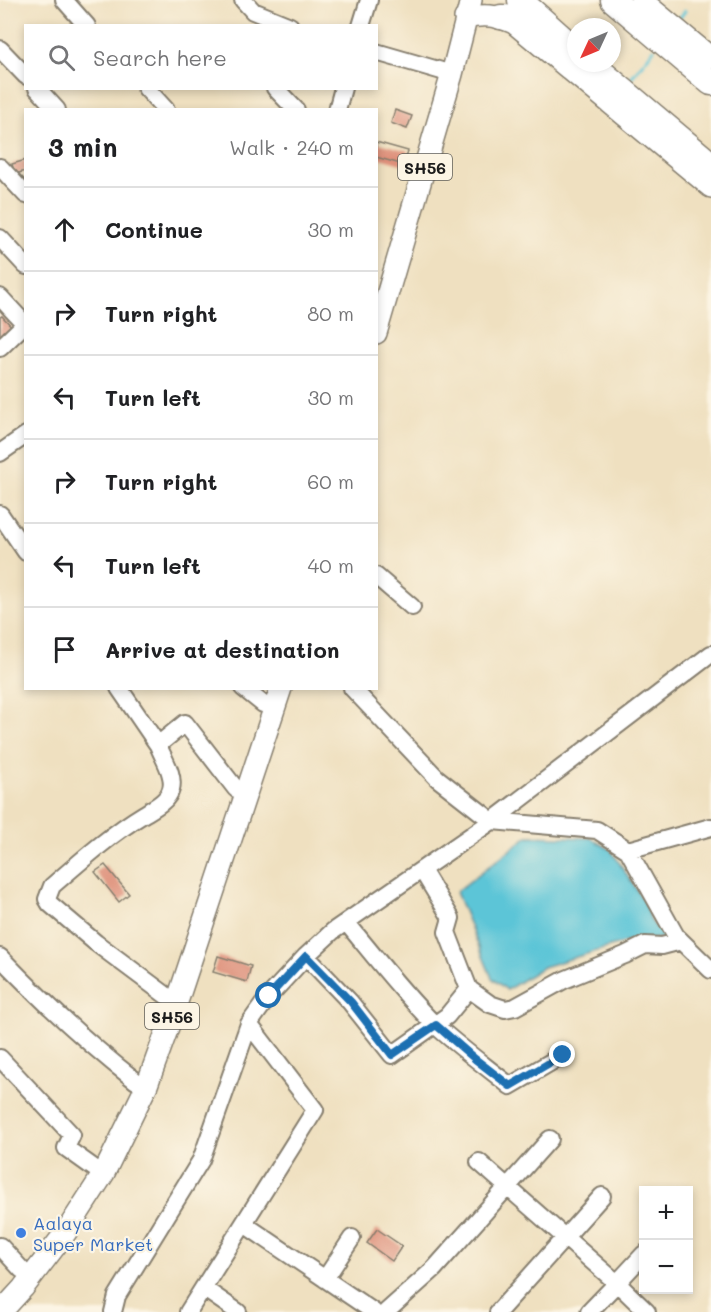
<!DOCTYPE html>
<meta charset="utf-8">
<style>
:root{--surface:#fff;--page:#f2f2f2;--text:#202124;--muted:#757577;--line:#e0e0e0}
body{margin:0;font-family:Mali,sans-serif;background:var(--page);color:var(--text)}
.controls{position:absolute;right:18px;bottom:18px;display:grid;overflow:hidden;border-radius:0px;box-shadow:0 3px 9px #0003}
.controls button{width:54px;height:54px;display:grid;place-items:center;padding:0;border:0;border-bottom:2px solid var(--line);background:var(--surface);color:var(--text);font:30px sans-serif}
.compass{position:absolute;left:567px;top:18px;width:54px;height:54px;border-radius:50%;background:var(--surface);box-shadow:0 3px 9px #0003;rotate:226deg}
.stop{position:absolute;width:18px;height:18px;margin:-14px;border:4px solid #1f6fb2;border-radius:50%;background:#fff}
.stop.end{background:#1f6fb2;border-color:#fff;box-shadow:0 2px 6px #0008}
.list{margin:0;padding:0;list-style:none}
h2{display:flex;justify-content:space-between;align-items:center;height:78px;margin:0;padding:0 24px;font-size:26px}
h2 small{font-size:20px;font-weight:400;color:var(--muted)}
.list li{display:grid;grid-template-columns:39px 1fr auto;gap:18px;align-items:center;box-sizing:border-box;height:84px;padding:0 24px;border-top:2px solid var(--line)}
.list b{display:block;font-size:22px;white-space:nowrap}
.list em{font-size:20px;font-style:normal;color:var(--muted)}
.icon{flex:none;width:33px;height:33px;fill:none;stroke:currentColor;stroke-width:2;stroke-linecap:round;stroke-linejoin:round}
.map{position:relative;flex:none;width:711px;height:1312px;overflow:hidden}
.search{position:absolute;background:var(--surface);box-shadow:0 3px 9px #0003;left:24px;top:24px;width:354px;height:66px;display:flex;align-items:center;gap:15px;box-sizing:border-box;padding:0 21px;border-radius:0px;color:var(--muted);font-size:22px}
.panel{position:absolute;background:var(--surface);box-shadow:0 3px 9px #0003;left:24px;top:108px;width:354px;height:582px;border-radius:0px}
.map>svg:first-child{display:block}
</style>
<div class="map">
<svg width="711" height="1312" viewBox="0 0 711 1312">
<rect width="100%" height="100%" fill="#fcf5e5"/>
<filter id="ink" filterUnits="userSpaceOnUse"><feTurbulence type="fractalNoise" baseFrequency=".0167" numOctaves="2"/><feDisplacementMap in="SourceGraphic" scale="12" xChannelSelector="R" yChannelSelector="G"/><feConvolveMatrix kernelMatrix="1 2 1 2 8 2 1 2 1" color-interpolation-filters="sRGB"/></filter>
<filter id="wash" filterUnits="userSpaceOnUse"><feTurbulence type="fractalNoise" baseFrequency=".008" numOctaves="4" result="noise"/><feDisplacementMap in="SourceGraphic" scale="24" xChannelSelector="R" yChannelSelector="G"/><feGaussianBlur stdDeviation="1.35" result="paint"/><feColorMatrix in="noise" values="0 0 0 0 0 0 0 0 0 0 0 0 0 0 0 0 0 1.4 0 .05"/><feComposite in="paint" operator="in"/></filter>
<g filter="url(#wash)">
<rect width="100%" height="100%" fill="#efe0c0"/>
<path fill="#5bc5d7" stroke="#3c707a" stroke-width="1.5" d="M528 836 591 838 611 850 644 901 651 921 665 938 630 941 543 967 507 990 492 978 456 892Z"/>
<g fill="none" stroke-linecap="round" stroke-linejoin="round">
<path stroke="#5bc5d7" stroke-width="3" d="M678 20 685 11
M631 78 654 49"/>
</g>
<g id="blocks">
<path fill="#de8f79" d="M395 110 412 116 407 129 391 123Z
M376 142 408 151 404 165 376 157Z
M26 160V171L15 174 12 164Z
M2 316 13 328 0 341V317Z
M105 865 129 894 119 902 95 872Z
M218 956 251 966 247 982 213 972Z
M377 1229 402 1246 392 1261 367 1243Z"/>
</g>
</g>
<g filter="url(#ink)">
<use href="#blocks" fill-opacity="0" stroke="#867e6e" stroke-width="1.5"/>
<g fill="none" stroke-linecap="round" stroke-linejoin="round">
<g stroke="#867e6e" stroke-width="20">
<path id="minor" d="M64 0 87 26
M243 0 253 11 290 26
M361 26 369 0
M0 49 26 76
M376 52 452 74
M37 88 57 110
M146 88 166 110
M275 88 296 110
M337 110 343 88
M0 167 26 195
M0 238 26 266
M0 297 26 325
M0 348 25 324
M0 453 26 435
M0 514 26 552
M376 576 412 607
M119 688 158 745 185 723 236 789
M243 688 263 704 275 708
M352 688 437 778 492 821 597 830 628 850 676 936 711 970
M158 745C163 758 175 775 171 789 168 801 154 808 144 814 111 834 81 861 52 886L47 899 50 904 96 943 167 996
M628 850 711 827
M422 870 451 918 447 932 469 989 490 1004 505 1009 515 1007 564 980 625 955 645 945 662 946 681 941
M346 922C375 957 402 992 434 1024 458 1046 484 1065 510 1086L563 1055
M306 956 350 1002 392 1055 447 1016 469 989
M0 957C43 1002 87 1043 136 1081
M0 1058 72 1135 66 1148 94 1168
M479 1162 617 1283 589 1312
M244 1224 374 1312
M0 1246 22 1270
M644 1254 617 1283 647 1312
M325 1279 352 1238
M203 1288 238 1312
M113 1312 117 1296 201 1160 249 1024 269 996 306 956 333 931 492 821 711 654
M188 1312 315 1110 249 1024
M386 1312 434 1269 550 1139
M498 1312 602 1196"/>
</g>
<g stroke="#867e6e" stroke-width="24">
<path id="major" d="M641 0 711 58
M465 18C484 14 497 15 514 23L711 187
M376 333 452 74 471 0
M1 1312 23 1288 66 1232 104 1173 147 1085 175 1008 281 688"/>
</g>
<g stroke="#867e6e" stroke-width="27">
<path id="highway" d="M520 0 576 50
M613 0 711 83
M501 17 526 18 543 22
M591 63 711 164"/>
</g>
<use href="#minor" stroke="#fff" stroke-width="16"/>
<use href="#major" stroke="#fff" stroke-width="21"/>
<use href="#highway" stroke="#fff" stroke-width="24"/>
</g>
</g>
<g fill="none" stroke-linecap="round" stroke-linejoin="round" filter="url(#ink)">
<path stroke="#1f6fb2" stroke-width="8" d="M269 996 306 956 351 1002 392 1055 436 1025 475 1059 510 1086 563 1055"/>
</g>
<circle fill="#3f7fe0" stroke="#fcf5e5" stroke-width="2" cx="21" cy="1233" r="6"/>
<g text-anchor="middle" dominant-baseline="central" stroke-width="4.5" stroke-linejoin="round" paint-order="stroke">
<g fill="#fcf5e5" stroke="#5f5d58" stroke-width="1.5">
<rect x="398" y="154" width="54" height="26" rx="4.5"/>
<rect x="145" y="1003" width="54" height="26" rx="4.5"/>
</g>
<g font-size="16" font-weight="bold" fill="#1c1c1c">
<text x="425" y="167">SH56</text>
<text x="172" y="1016">SH56</text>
</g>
<g font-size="18" fill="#366cbe" stroke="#fcf5e5" text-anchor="start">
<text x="33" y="1223">Aalaya<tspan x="33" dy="21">Super Market</tspan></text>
</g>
</g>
</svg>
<div class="controls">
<button>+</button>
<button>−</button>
</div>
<svg class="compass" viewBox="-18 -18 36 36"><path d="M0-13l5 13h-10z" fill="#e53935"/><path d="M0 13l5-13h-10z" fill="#757577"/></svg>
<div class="stop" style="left:269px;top:996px"></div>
<div class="stop end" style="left:563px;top:1055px"></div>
<div class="search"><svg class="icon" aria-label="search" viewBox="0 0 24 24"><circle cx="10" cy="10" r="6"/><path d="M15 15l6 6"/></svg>Search here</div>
<section class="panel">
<h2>3 min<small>Walk · 240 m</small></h2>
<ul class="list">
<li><svg class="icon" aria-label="ahead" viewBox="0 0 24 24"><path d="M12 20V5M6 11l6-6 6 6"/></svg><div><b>Continue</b></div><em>30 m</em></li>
<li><svg class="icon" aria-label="right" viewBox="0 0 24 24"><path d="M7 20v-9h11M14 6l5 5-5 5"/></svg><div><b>Turn right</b></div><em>80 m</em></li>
<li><svg class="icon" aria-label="left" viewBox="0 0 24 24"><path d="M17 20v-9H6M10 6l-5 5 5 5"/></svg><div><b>Turn left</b></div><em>30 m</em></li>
<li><svg class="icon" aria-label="right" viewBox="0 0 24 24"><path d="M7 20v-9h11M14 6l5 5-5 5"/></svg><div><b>Turn right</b></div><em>60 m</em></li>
<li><svg class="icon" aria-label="left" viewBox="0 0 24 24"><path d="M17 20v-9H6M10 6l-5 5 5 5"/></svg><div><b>Turn left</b></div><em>40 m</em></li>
<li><svg class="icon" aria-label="arrive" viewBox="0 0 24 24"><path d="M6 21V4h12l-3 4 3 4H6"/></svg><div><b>Arrive at destination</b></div></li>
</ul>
</section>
</div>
